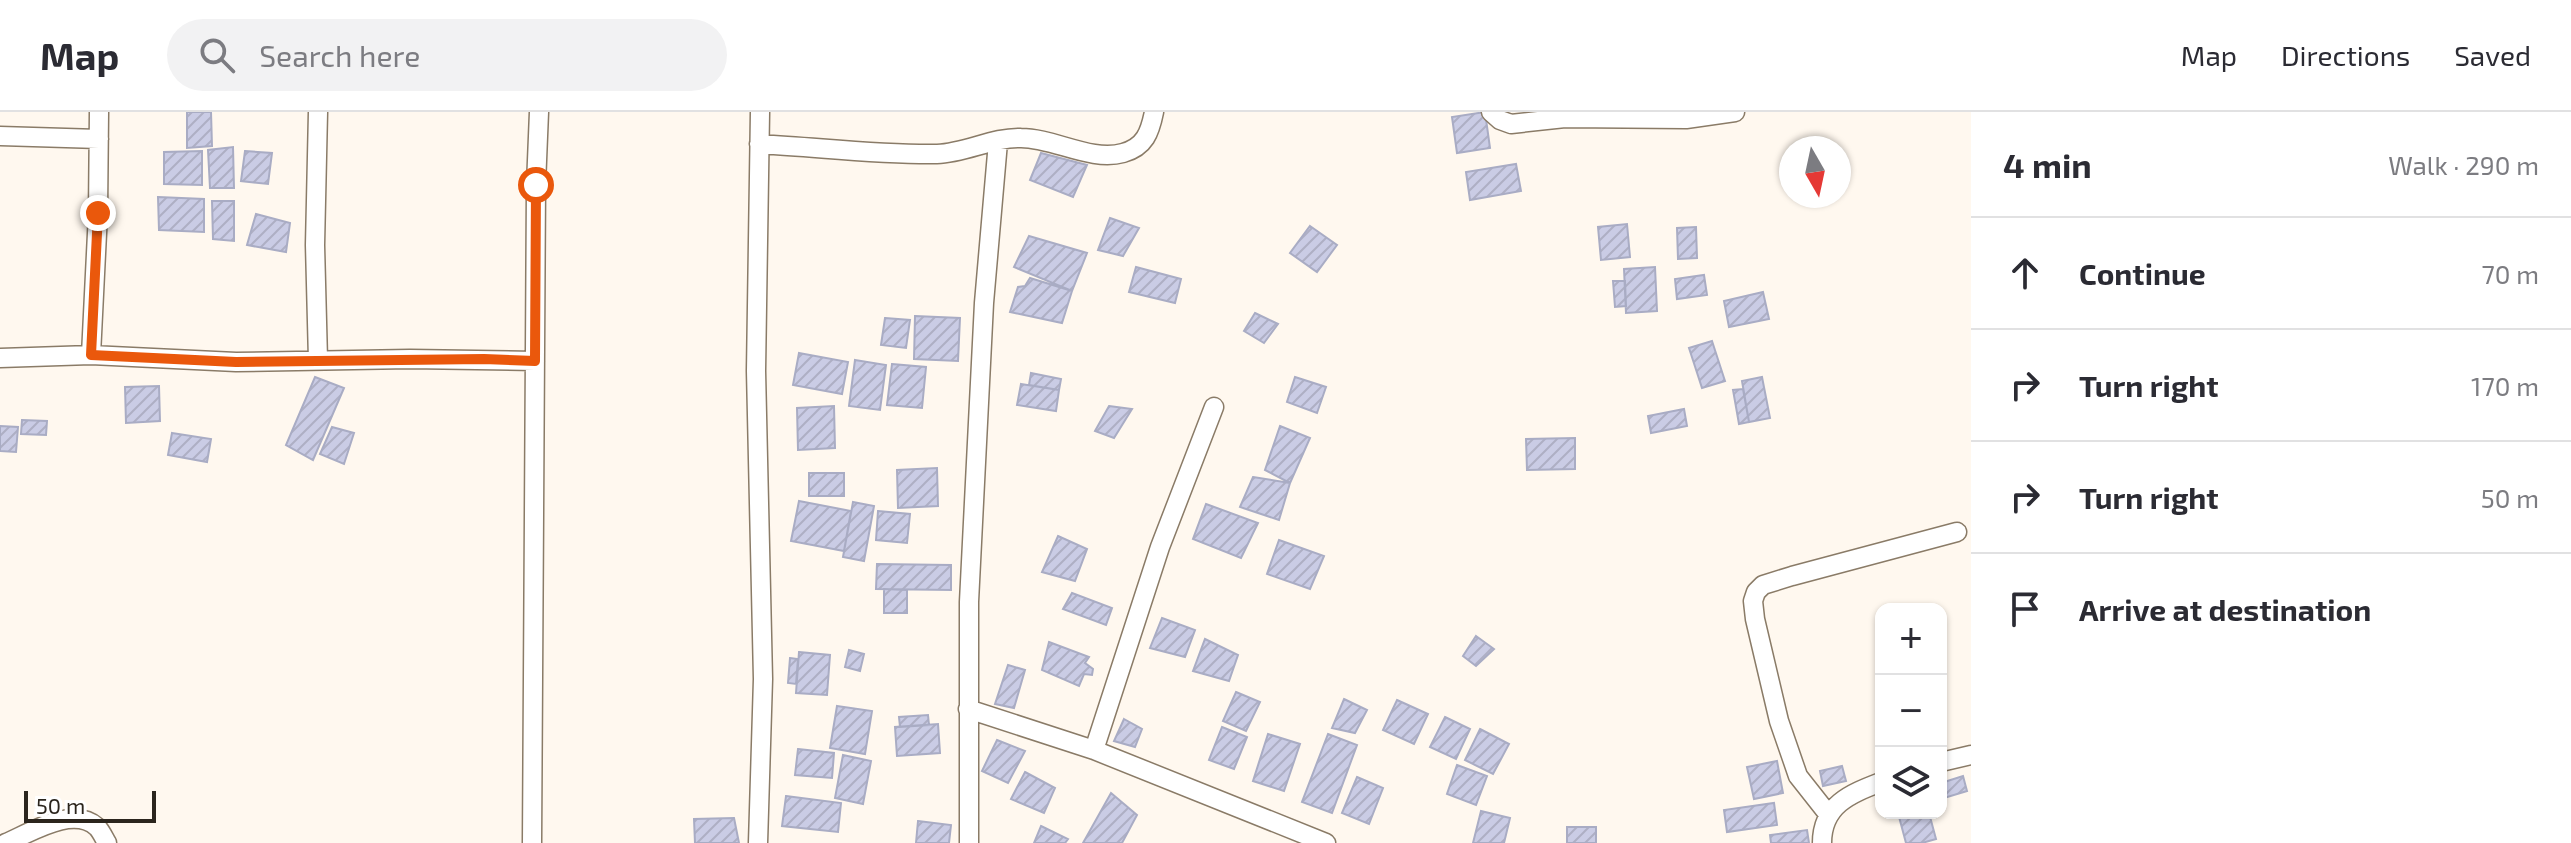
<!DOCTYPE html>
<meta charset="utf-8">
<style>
:root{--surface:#fff;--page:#f2f2f3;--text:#2b2b33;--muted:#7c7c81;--line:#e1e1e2}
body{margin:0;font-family:"Exo 2",sans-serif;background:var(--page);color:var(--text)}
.controls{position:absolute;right:24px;bottom:24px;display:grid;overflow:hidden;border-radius:16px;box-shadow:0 2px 6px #0004}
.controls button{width:72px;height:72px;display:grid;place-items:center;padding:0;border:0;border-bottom:2px solid var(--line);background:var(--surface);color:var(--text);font:40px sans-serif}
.compass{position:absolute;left:1779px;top:24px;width:72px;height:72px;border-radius:50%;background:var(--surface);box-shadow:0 2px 6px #0004;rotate:171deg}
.scale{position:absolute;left:24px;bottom:20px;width:132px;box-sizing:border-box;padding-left:8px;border:4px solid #2b251d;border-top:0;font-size:22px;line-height:28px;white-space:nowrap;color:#2b251d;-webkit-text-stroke:6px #fff;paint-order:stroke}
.stop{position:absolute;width:24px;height:24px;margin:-18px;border:6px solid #ea580c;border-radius:50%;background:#fff}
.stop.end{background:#ea580c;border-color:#fff;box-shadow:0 2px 8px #0008}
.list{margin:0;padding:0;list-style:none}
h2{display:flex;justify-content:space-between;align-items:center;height:104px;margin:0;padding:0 32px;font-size:34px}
h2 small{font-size:26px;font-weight:400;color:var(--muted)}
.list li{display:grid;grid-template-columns:52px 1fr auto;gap:24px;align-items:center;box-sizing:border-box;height:112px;padding:0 32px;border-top:2px solid var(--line)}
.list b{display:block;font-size:30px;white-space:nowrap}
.list em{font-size:26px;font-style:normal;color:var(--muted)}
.icon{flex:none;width:44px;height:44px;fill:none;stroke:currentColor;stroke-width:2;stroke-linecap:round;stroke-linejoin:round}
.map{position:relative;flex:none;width:1971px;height:731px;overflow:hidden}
header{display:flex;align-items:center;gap:48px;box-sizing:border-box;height:112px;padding:0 40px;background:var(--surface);border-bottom:2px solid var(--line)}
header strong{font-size:38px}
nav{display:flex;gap:44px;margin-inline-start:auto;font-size:28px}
.search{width:560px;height:72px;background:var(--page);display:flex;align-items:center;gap:20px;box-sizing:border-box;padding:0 28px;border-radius:44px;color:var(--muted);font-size:30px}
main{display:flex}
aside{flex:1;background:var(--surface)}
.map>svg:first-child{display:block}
</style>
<header>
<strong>Map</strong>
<div class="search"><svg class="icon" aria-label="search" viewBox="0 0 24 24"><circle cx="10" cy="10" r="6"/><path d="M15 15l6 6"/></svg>Search here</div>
<nav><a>Map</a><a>Directions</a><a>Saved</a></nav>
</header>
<main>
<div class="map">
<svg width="1971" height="731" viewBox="0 0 1971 731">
<defs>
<pattern id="building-hatch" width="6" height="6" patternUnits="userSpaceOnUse" patternTransform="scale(2)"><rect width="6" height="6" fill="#cacce5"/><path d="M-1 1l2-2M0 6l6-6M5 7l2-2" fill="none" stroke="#aeafc4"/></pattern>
</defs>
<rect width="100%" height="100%" fill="#fff8ef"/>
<path fill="url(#building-hatch)" stroke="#a9acc4" stroke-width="2" d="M187 0H211L212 34 187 36Z
M1485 0 1490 36 1457 41 1452 5Z
M233 35 234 76H210L208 38Z
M202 39V73L164 72V40Z
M245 39 272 41 268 72 241 69Z
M1041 41 1087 53 1073 85 1030 68Z
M1516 52 1521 79 1470 88 1466 60Z
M158 85 204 87V120L159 118Z
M212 89H234V129L213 127Z
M256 102 290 111 286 140 247 133Z
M1110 106 1139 116 1123 144 1098 138Z
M1627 112 1630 145 1601 148 1598 115Z
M1310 114 1337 133 1317 160 1290 141Z
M1696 115 1697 146 1678 147 1677 116Z
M1029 124 1087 141 1072 179 1014 155Z
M1136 155 1181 167 1175 191 1129 180Z
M1655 155 1657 199 1626 201 1624 157Z
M1704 163 1707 183 1677 187 1675 167Z
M1030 166 1072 179 1062 211 1010 200 1018 175 1025 174Z
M1613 169H1625L1626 194 1615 195Z
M1763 180 1769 207 1729 215 1724 189Z
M1255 201 1278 212 1264 231 1244 219Z
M915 204 960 206 958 249 914 247Z
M885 206 910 208 906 236 881 233Z
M1712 229 1725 269 1702 276 1689 236Z
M799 241 848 250 842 282 793 273Z
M855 248 886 253 880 298 849 294Z
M892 252 926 255 922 296 887 293Z
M1031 261 1061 267 1059 278 1029 273Z
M315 265 344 276 313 348 286 333Z
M1295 265 1326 275 1317 301 1287 290Z
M1762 265 1770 306 1749 310 1742 269Z
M1021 272 1059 278 1056 299 1017 293Z
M159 274 160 309 126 311 125 275Z
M1743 277 1749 310 1739 312 1733 278Z
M834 294 835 336 798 338 797 296Z
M1109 294 1132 297 1114 326 1095 319Z
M1684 297 1687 314 1651 321 1648 304Z
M22 308 47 309 46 323 21 322Z
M0 314 18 315 16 340 0 339Z
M1280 314 1310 326 1290 371 1265 358Z
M332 315 354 321 344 352 320 342Z
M172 321 211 327 207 350 168 343Z
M1575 326V357L1527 358 1526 327Z
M937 356 938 394 898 396 897 358Z
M809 361H844V384H809Z
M1253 365 1290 371 1279 408 1240 395Z
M799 389 851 399 844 439 791 429Z
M853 390 874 394 864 449 843 445Z
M1206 392 1258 411 1241 446 1193 427Z
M878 399 910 402 907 431 876 428Z
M1058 424 1087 437 1075 469 1042 460Z
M1279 428 1324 444 1310 477 1267 462Z
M877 452 951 453V478L876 477Z
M884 477 907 478V501H884Z
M1072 481 1112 496 1106 513 1063 497Z
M1162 506 1195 518 1185 545 1150 536Z
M1476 524 1494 537 1476 554 1463 544Z
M1205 527 1238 543 1229 569 1193 559Z
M1049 530 1089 545 1085 551 1093 557 1092 563 1084 562 1079 574 1042 558Z
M849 538 864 542 860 559 845 555Z
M799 540 830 543 827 583 796 581Z
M790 546 798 547 796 572 788 571Z
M1008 553 1025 558 1014 596 995 592Z
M1236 580 1260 590 1246 619 1223 609Z
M1344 587 1367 598 1355 621 1332 616Z
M1397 588 1428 602 1414 632 1383 618Z
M837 594 872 599 865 642 830 636Z
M928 603 929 613 900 615 899 605Z
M1445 605 1470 617 1456 647 1430 635Z
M1124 607 1142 617 1135 635 1114 629Z
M938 612 940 641 897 644 895 615Z
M1222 615 1247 625 1234 657 1209 648Z
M1480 617 1509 632 1493 662 1465 648Z
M1268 622 1300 632 1284 679 1253 669Z
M1328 622 1357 633 1332 701 1302 690Z
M997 628 1025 639 1008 671 982 659Z
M798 637 834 641 832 666 795 663Z
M843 643 871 649 863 692 835 686Z
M1777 649 1783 681 1754 687 1747 655Z
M1457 653 1487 664 1476 693 1447 682Z
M1842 654 1846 669 1823 674 1820 659Z
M1025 660 1055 676 1044 701 1011 687Z
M1963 664 1967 679 1941 687V671Z
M1357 665 1383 676 1369 712 1342 701Z
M1111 681 1137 703 1122 731H1083Z
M786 684 841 691 838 720 782 714Z
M1774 691 1777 713 1727 720 1724 698Z
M1481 699 1510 706 1504 731H1473Z
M1898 701H1929L1936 727 1922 731H1906Z
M734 706 739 731H695L694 707Z
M918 709 951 713 949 731H916Z
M1041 714 1068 727 1065 731H1034Z
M1567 715H1596V731H1567Z
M1807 718 1809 731H1771L1770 723Z"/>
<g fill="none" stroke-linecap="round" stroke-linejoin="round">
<g stroke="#8a7b67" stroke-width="21">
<path id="minor" d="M318 0 315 133 318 248
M1491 0 1500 8 1511 12 1565 6 1686 7 1735 0
M0 24 99 27
M759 32C818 35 878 43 937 42 966 41 993 25 1021 26 1054 26 1091 50 1123 41 1145 35 1150 20 1154 0
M91 243 98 101 99 0
M0 246 91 243 236 250 410 247 535 249
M968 597 1094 638 1326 731
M1094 638 1160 435 1214 295
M1941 650 1971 643
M1828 702 1798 664 1779 609 1755 507 1753 489 1756 480 1763 473 1792 464 1957 420
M6 731C30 721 73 693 97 715 101 719 104 726 107 731
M532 731 536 73 539 0
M758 731 763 567 756 259 760 0
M969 731V490L984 191 998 30
M1822 731C1822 693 1850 682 1881 670"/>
</g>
<use href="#minor" stroke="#fff" stroke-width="18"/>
</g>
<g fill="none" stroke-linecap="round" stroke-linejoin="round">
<path stroke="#ea580c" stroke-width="10" d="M98 101 91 243 236 250 484 247 535 249 536 73"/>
</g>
</svg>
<div class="controls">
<button>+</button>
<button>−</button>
<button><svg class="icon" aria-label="layers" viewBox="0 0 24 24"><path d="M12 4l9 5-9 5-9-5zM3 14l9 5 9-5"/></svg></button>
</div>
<svg class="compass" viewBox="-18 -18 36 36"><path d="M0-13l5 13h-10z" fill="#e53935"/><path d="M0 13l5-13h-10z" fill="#7c7c81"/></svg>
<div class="scale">50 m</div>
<div class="stop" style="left:536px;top:73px"></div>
<div class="stop end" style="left:98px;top:101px"></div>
</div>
<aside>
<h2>4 min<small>Walk · 290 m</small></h2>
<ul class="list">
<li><svg class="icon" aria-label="ahead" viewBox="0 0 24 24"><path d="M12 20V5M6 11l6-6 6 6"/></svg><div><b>Continue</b></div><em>70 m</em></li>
<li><svg class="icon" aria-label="right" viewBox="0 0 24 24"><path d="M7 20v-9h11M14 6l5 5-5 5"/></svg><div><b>Turn right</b></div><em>170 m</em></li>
<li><svg class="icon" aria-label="right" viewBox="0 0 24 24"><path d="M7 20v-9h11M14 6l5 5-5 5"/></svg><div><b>Turn right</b></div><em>50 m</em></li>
<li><svg class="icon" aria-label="arrive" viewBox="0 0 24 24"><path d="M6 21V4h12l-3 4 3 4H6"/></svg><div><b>Arrive at destination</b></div></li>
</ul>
</aside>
</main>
